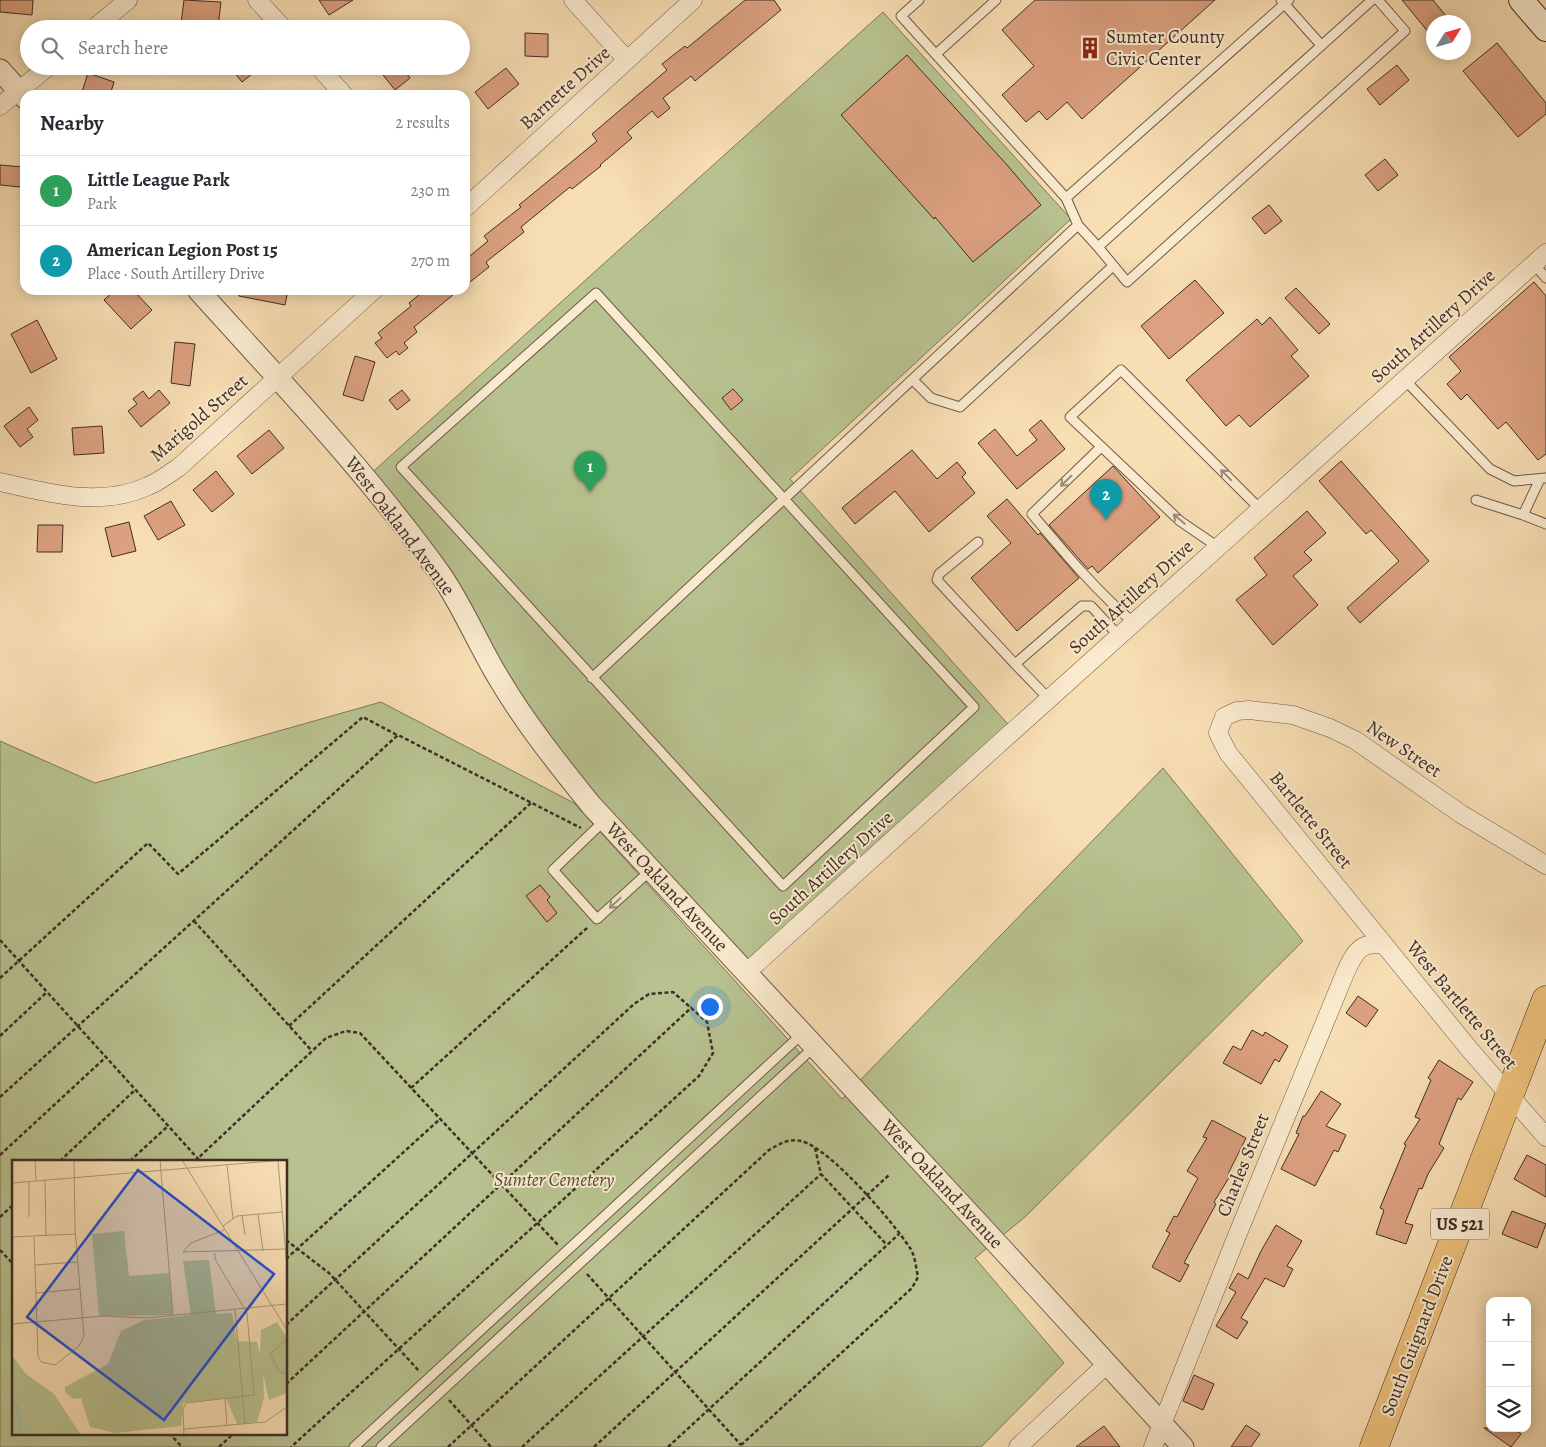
<!DOCTYPE html>
<meta charset="utf-8">
<style>
:root{--surface:#fff;--page:#f2f2f3;--text:#2b2b33;--muted:#7c7c81;--line:#e1e1e2;--accent:#0f766e}
body{margin:0;font-family:Alegreya,serif;background:var(--page);color:var(--text)}
.controls{position:absolute;right:15px;bottom:15px;display:grid;overflow:hidden;border-radius:10px;box-shadow:0 2px 12px #0003}
.controls button{width:45px;height:45px;display:grid;place-items:center;padding:0;border:0;border-bottom:1px solid var(--line);background:var(--surface);color:var(--text);font:25px sans-serif}
.compass{position:absolute;left:1426px;top:15px;width:45px;height:45px;border-radius:50%;background:var(--surface);box-shadow:0 2px 12px #0003;rotate:53deg}
.you{position:absolute;left:709px;top:1006px;width:18px;height:18px;margin:-12px;border:4px solid #fff;border-radius:50%;background:#1a73e8;box-shadow:0 0 0 8px #1a73e833}
.badge{display:grid;place-items:center;width:32px;height:32px;border-radius:50%;background:var(--accent);color:#fff;font-size:16px;font-weight:700}
.pin{position:absolute;translate:-50% -41px;filter:drop-shadow(0 1px 2px #0008)}
.pin::after{content:'';position:absolute;top:26px;width:18px;height:15px;background:inherit;clip-path:polygon(0 0,100% 0,50% 100%)}
.list{margin:0;padding:0;list-style:none}
h2{display:flex;justify-content:space-between;align-items:center;height:65px;margin:0;padding:0 20px;font-size:21px}
h2 small{font-size:16px;font-weight:400;color:var(--muted)}
.list li{display:grid;grid-template-columns:32px 1fr auto;gap:15px;align-items:center;box-sizing:border-box;height:70px;padding:0 20px;border-top:1px solid var(--line)}
.list b{display:block;font-size:19px;white-space:nowrap}
.list p{margin:0;font-size:16px;white-space:nowrap;color:var(--muted)}
.list em{font-size:16px;font-style:normal;color:var(--muted)}
.icon{flex:none;width:28px;height:28px;fill:none;stroke:currentColor;stroke-width:2;stroke-linecap:round;stroke-linejoin:round}
.map{position:relative;flex:none;width:1546px;height:1447px;overflow:hidden}
.search{position:absolute;background:var(--surface);box-shadow:0 2px 12px #0003;left:20px;top:20px;width:450px;height:55px;display:flex;align-items:center;gap:12px;box-sizing:border-box;padding:0 18px;border-radius:28px;color:var(--muted);font-size:19px}
.panel{position:absolute;background:var(--surface);box-shadow:0 2px 12px #0003;left:20px;top:90px;width:450px;height:205px;border-radius:15px}
.map>svg:first-child{display:block}
</style>
<div class="map">
<svg width="1546" height="1447" viewBox="0 0 1546 1447">
<rect width="100%" height="100%" fill="#f8deb3"/>
<filter id="stains"><feTurbulence type="fractalNoise" baseFrequency=".004" numOctaves="4"/><feColorMatrix values="0 0 0 0 .2 0 0 0 0 .09 0 0 0 0 .02 0 0 0 .5 -.17"/></filter>
<radialGradient id="worn" r=".72"><stop offset=".6" stop-color="#630" stop-opacity="0"/><stop offset="1" stop-color="#630" stop-opacity=".3"/></radialGradient>
<path fill="#b8c290" stroke="#7c785b" fill-rule="evenodd" d="M883 12 1071 219 790 479 1014 731 746 973 591 805 366 478Z
M381 702 574 803 842 1099 1163 768 1303 941 1025 1217 975 1258 1064 1363 981 1447H0V741L95 783ZM14 1161H286V1433H14Z"/>
<path fill="#dca180" stroke="#3f2e26" d="M0 0H33L32 15 0 12Z
M184 0 221 2 218 27 181 23Z
M319 0H353L329 15Z
M745 0H774L781 10 695 81 691 76 663 98 670 108 658 118 652 111 627 132 632 138 600 165 601 166 572 189 570 187 521 227 524 232 486 262 489 267 465 286V260L488 241 484 236 521 207 519 205 597 141 592 134 667 70 662 64 685 46 687 48Z
M1035 0H1215L1082 119 1067 102 1047 120 1039 111 1026 122 1002 95 1034 66 1002 30Z
M1402 0H1433L1451 22H1434V39Z
M525 33 548 34V57L525 56Z
M1497 43 1546 103V114L1518 137 1463 71Z
M907 55 1008 166 1041 205 973 262 935 217 934 219 841 115Z
M1397 65 1409 80 1380 105 1367 89Z
M229 66H262L242 82Z
M376 66H401L410 78 395 90Z
M506 68 519 84 488 109 475 92Z
M88 73 114 82 110 95H81Z
M1385 159 1398 175 1378 191 1365 175Z
M0 165 23 167 21 187 0 185Z
M1269 205 1282 221 1265 234 1252 218Z
M1195 280 1224 313 1169 359 1141 326Z
M1534 282 1546 296V454L1538 460 1506 422 1498 429 1467 394 1461 400 1447 384 1461 371 1449 357Z
M1296 288 1330 324 1319 334 1285 298Z
M115 290H133L152 310 131 329 104 300Z
M240 290H288L285 305 239 296Z
M425 290H459L414 327 417 332 404 343 408 348 399 355 396 351 387 358 375 343 382 338 378 333 411 306 409 303Z
M1270 317 1298 350 1291 356 1309 376 1250 427 1239 415 1226 426 1186 380 1257 319 1262 325Z
M37 320 57 359 31 373 11 334Z
M175 342 195 344 190 386 171 383Z
M355 356 375 362 363 401 343 395Z
M733 389 743 400 731 410 722 398Z
M159 390 170 403 141 427 128 411 137 404 133 399 143 391 149 399Z
M402 390 410 400 397 410 389 400Z
M29 407 38 420 27 429 33 437 20 447 4 426Z
M1041 420 1065 449 1017 489 978 443 995 429 1017 456 1037 440 1029 430Z
M102 426 104 453 74 455 72 428Z
M269 430 284 448 252 474 237 456Z
M912 450 937 479 957 462 966 473 962 477 975 493 929 532 895 491 855 524 842 508Z
M1341 461 1429 561 1360 623 1347 608 1399 561 1371 530 1366 534 1319 481Z
M1113 466 1160 517 1098 573 1092 566 1088 569 1049 525Z
M216 471 234 494 212 512 193 490Z
M1007 499 1038 535 1040 533 1079 578 1017 631 971 578 1011 543 987 516Z
M171 501 185 525 158 540 144 516Z
M1307 511 1326 533 1304 552 1312 560 1293 576 1318 605 1273 645 1236 600 1267 575 1254 558Z
M129 522 136 551 112 557 105 528Z
M38 525H63L62 552H37Z
M540 885 550 897 547 900 557 913 547 922 526 896Z
M1358 996 1378 1010 1366 1027 1346 1013Z
M1252 1030 1263 1036 1265 1032 1288 1046 1279 1062 1275 1059 1261 1084 1223 1063 1233 1046 1241 1050Z
M1439 1060 1473 1082 1461 1100 1458 1098 1439 1144 1444 1148 1428 1174 1422 1189 1419 1188 1405 1223 1413 1225 1406 1244 1376 1234 1384 1210 1380 1208 1406 1145 1404 1144 1420 1119 1415 1117 1431 1080 1428 1078Z
M1321 1091 1341 1104 1326 1126 1346 1135 1338 1152 1334 1150 1315 1186 1281 1169 1299 1134 1296 1133 1303 1116H1305Z
M1212 1120 1246 1138 1228 1174 1230 1176 1214 1202 1216 1204 1184 1263 1189 1265 1180 1282 1152 1267 1170 1233 1166 1231 1174 1216 1177 1217 1198 1178 1187 1171 1207 1138 1203 1137Z
M1527 1155 1546 1165V1197L1514 1179Z
M1512 1211 1546 1224 1537 1248 1502 1234Z
M1276 1225 1302 1241 1287 1266 1293 1269 1284 1287 1265 1278 1241 1318 1248 1322 1237 1339 1216 1326 1236 1292 1229 1288 1238 1273 1248 1279 1261 1251Z
M1194 1375 1214 1384 1203 1410 1183 1401Z
M1246 1425 1260 1434 1251 1447H1231Z
M1104 1426 1120 1447H1076Z
M1484 1428H1513L1521 1434 1511 1447Z"/>
<g fill="none" stroke-linecap="round" stroke-linejoin="round">
<g stroke="#6d5a49" stroke-width="11">
<path id="service" d="M919 0 901 16 1066 198 1078 225
M1281 0 1321 45
M936 54 996 0
M1066 198 1289 0
M1098 247 1127 282 1405 31 1378 0
M1534 264 1546 278
M596 293 974 707 783 886 401 467Z
M913 380 931 398 960 407 1113 266
M1405 380 1490 469 1514 481 1546 478
M1101 447 1032 514C1064 552 1096 591 1134 623
M1540 479 1523 515 1546 524
M1476 500 1523 515
M978 542 939 574 937 580 1015 664
M1218 547 1180 521 1070 417 1121 370 1260 509
M592 678 1078 225 1098 247 1372 0
M1049 699 1015 664 1082 606H1091L1119 636
M605 820 553 870 597 919 651 870
M354 1447 802 1034
M381 1447 814 1047"/>
</g>
<g stroke="#6d5a49" stroke-width="19">
<path id="minor" d="M257 0 284 29
M573 0 627 60
M93 29 128 0
M318 66 344 95
M0 106 49 66
M465 208 693 0
M0 482C47 493 101 508 148 486 159 482 168 474 178 468L374 290
M1546 865 1461 814 1355 740 1330 728 1293 715 1249 710 1237 711 1224 717 1218 733 1228 753 1470 1050 1546 1137
M746 973 992 750 1546 253
M1018 1447 1107 1364
M1153 1447 1236 1238 1346 971C1355 952 1360 941 1384 945"/>
</g>
<g stroke="#6d5a49" stroke-width="23">
<path id="tertiary" d="M0 70 25 98
M198 290C282 383 368 473 441 575 463 607 478 644 498 677 525 723 558 764 591 805L1002 1249 1183 1447"/>
</g>
<g stroke="#3f2e26" stroke-width="26">
<path id="secondary" d="M1521 0 1546 29"/>
</g>
<g stroke="#3f2e26" stroke-width="29">
<path id="trunk" d="M1374 1447 1546 1000"/>
</g>
<path stroke="#3f2e26" stroke-width="2.5" stroke-dasharray="4 2.5" stroke-linecap="butt" d="M194 921 312 1051
M0 940 200 1161
M0 978 148 843 178 874 363 717 397 735
M289 1026 532 802
M0 1036 47 992
M411 1088 588 927
M0 1097 398 735 581 828
M815 1148 821 1174 887 1245
M0 1155 106 1057
M60 1161 135 1090
M130 1161 168 1126
M195 1161 326 1038 346 1031 360 1033 558 1245
M0 1217 14 1204
M286 1240 329 1273 420 1372
M0 1250 14 1265
M286 1259 440 1119
M587 1274 741 1445
M286 1325 634 1004 649 994 673 992 707 1022 713 1053 699 1076 291 1447
M286 1384 692 1007
M449 1400 491 1447
M169 1433 182 1447
M219 1447 234 1433
M448 1447 769 1150C780 1144 788 1138 801 1141 829 1147 894 1223 910 1248 915 1255 916 1268 918 1277L912 1288 739 1447
M522 1447 821 1174
M594 1447 889 1175
M668 1447 899 1234"/>
<use href="#service" stroke="#faeace" stroke-width="9"/>
<use href="#minor" stroke="#faeace" stroke-width="18"/>
<use href="#tertiary" stroke="#faeace" stroke-width="21"/>
<use href="#secondary" stroke="#faeace" stroke-width="24"/>
<use href="#trunk" stroke="#ecbf7a" stroke-width="28"/>
</g>
<defs><path id="oneway-shaft" d="M-6 0H5M1.5-3L5.5 0L1.5 3" fill="none" stroke-width="1.6" stroke-linecap="round" stroke-linejoin="round" transform="scale(1.25)"/></defs>
<g stroke="#9c8c7a">
<use href="#oneway-shaft" transform="translate(1226 475) rotate(-135)"/>
<use href="#oneway-shaft" transform="translate(1066 481) rotate(136)"/>
<use href="#oneway-shaft" transform="translate(1179 519) rotate(-140)"/>
<use href="#oneway-shaft" transform="translate(615 903) rotate(137)"/>
</g>
<defs>
<g id="building-bare" transform="scale(1.725)"><path d="M-4-6H4V6H1V3H-1V6H-4ZM-2.5-4.3h1.7v1.8h-1.7ZM.8-4.3h1.7v1.8H.8ZM-2.5-1h1.7V.8h-1.7ZM.8-1h1.7V.8H.8Z" fill="#8f2418" stroke="#faeace" stroke-width="2.5" paint-order="stroke"/></g>
</defs>
<g fill-rule="evenodd">
<use href="#building-bare" x="1090" y="48"/>
</g>
<g text-anchor="middle" dominant-baseline="central" stroke-width="4" stroke-linejoin="round" paint-order="stroke">
<rect fill="#faeace" stroke="#776658" stroke-width="1" x="1431" y="1208.5" width="58" height="31" rx="4"/>
<g font-size="18" font-weight="bold" fill="#3f2e26">
<text x="1460" y="1224">US 521</text>
</g>
<g font-size="19" fill="#3f2e26" stroke="#faeace" text-anchor="start">
<text x="1106" y="37">Sumter County<tspan x="1106" dy="22">Civic Center</tspan></text>
</g>
<g font-size="19" fill="#3f2e26" stroke="#faeace">
<text transform="translate(565 88) rotate(-42)">Barnette Drive</text>
<text transform="translate(1433 326) rotate(-42)">South Artillery Drive</text>
<text transform="translate(199 418) rotate(-41)">Marigold Street</text>
<text transform="translate(400 526) rotate(53)">West Oakland Avenue</text>
<text transform="translate(1131 597) rotate(-42)">South Artillery Drive</text>
<text transform="translate(1404 749) rotate(34)">New Street</text>
<text transform="translate(1311 820) rotate(51)">Bartlette Street</text>
<text transform="translate(831 868) rotate(-42)">South Artillery Drive</text>
<text transform="translate(667 887) rotate(47)">West Oakland Avenue</text>
<text transform="translate(1462 1005) rotate(50)">West Bartlette Street</text>
<text transform="translate(1243 1165) rotate(-68)">Charles Street</text>
<text transform="translate(942 1184) rotate(47)">West Oakland Avenue</text>
<text transform="translate(1417 1336) rotate(-69)">South Guignard Drive</text>
</g>
<g font-size="19" font-style="italic" fill="#574c3b" stroke="#faeace">
<text x="554" y="1180">Sumter Cemetery</text>
</g>
</g>
<g transform="translate(12 1160)">
<rect width="275" height="275" fill="#f8deb3"/>
<path d="M112 71 117 116 157 113 161 155 87 156 80 74ZM197 100 204 154 220 153 225 181 245 182 248 194 249 170 265 162 275 178V233L257 240 251 213 252 238 245 262 225 264 214 238 171 243 169 266 103 273 78 267 69 238 61 239 53 232V227L96 204 109 171 132 160 179 155 171 101ZM0 195 14 214 42 234 69 275H0Z" fill="#b8c290"/>
<path fill="none" stroke="#9dbcb1" stroke-width="2.5" d="M0 240 5 246 10 275"/>
<path fill="none" stroke="#ae987b" stroke-width="1" d="M23 0 24 21M148 0 161 155M170 0 275 170M266 1 275 109M215 5 221 59M33 20 34 76M17 22V57M0 23 271 0M246 54 251 91M230 55 233 75M211 66 225 56 270 52M212 70 179 83 171 92 275 89M0 77 63 74M22 77 26 196 29 202 43 205 67 186 72 176 63 69 62 0M23 105 66 102M24 133 68 129M223 149 233 264M0 164 91 156 134 158 275 144M275 179 258 194 267 211 275 214M213 239 215 266M172 269 253 262 275 247M172 275 171 249 174 243 242 235 235 153 203 99V93"/>
<path fill="#1d4ed8" fill-opacity="0.15" stroke="#1d4ed8" stroke-width="2.5" d="M126 10 262 114 152 260 15 157Z"/>
<rect width="275" height="275" fill="none" stroke="#3f2e26" stroke-width="2.5"/>
</g>
<rect width="100%" height="100%" filter="url(#stains)"/>
<rect width="100%" height="100%" fill="url(#worn)"/>
</svg>
<div class="controls">
<button>+</button>
<button>−</button>
<button><svg class="icon" aria-label="layers" viewBox="0 0 24 24"><path d="M12 4l9 5-9 5-9-5zM3 14l9 5 9-5"/></svg></button>
</div>
<svg class="compass" viewBox="-18 -18 36 36"><path d="M0-13l5 13h-10z" fill="#e53935"/><path d="M0 13l5-13h-10z" fill="#7c7c81"/></svg>
<div class="you"></div>
<div class="pin badge" style="left:590px;top:492px;background:#2e9e5b">1</div>
<div class="pin badge" style="left:1106px;top:520px;background:#0f9aa8">2</div>
<div class="search"><svg class="icon" aria-label="search" viewBox="0 0 24 24"><circle cx="10" cy="10" r="6"/><path d="M15 15l6 6"/></svg>Search here</div>
<section class="panel">
<h2>Nearby<small>2 results</small></h2>
<ul class="list">
<li><span class="badge" style="background:#2e9e5b">1</span><div><b>Little League Park</b><p>Park</p></div><em>230 m</em></li>
<li><span class="badge" style="background:#0f9aa8">2</span><div><b>American Legion Post 15</b><p>Place · South Artillery Drive</p></div><em>270 m</em></li>
</ul>
</section>
</div>
